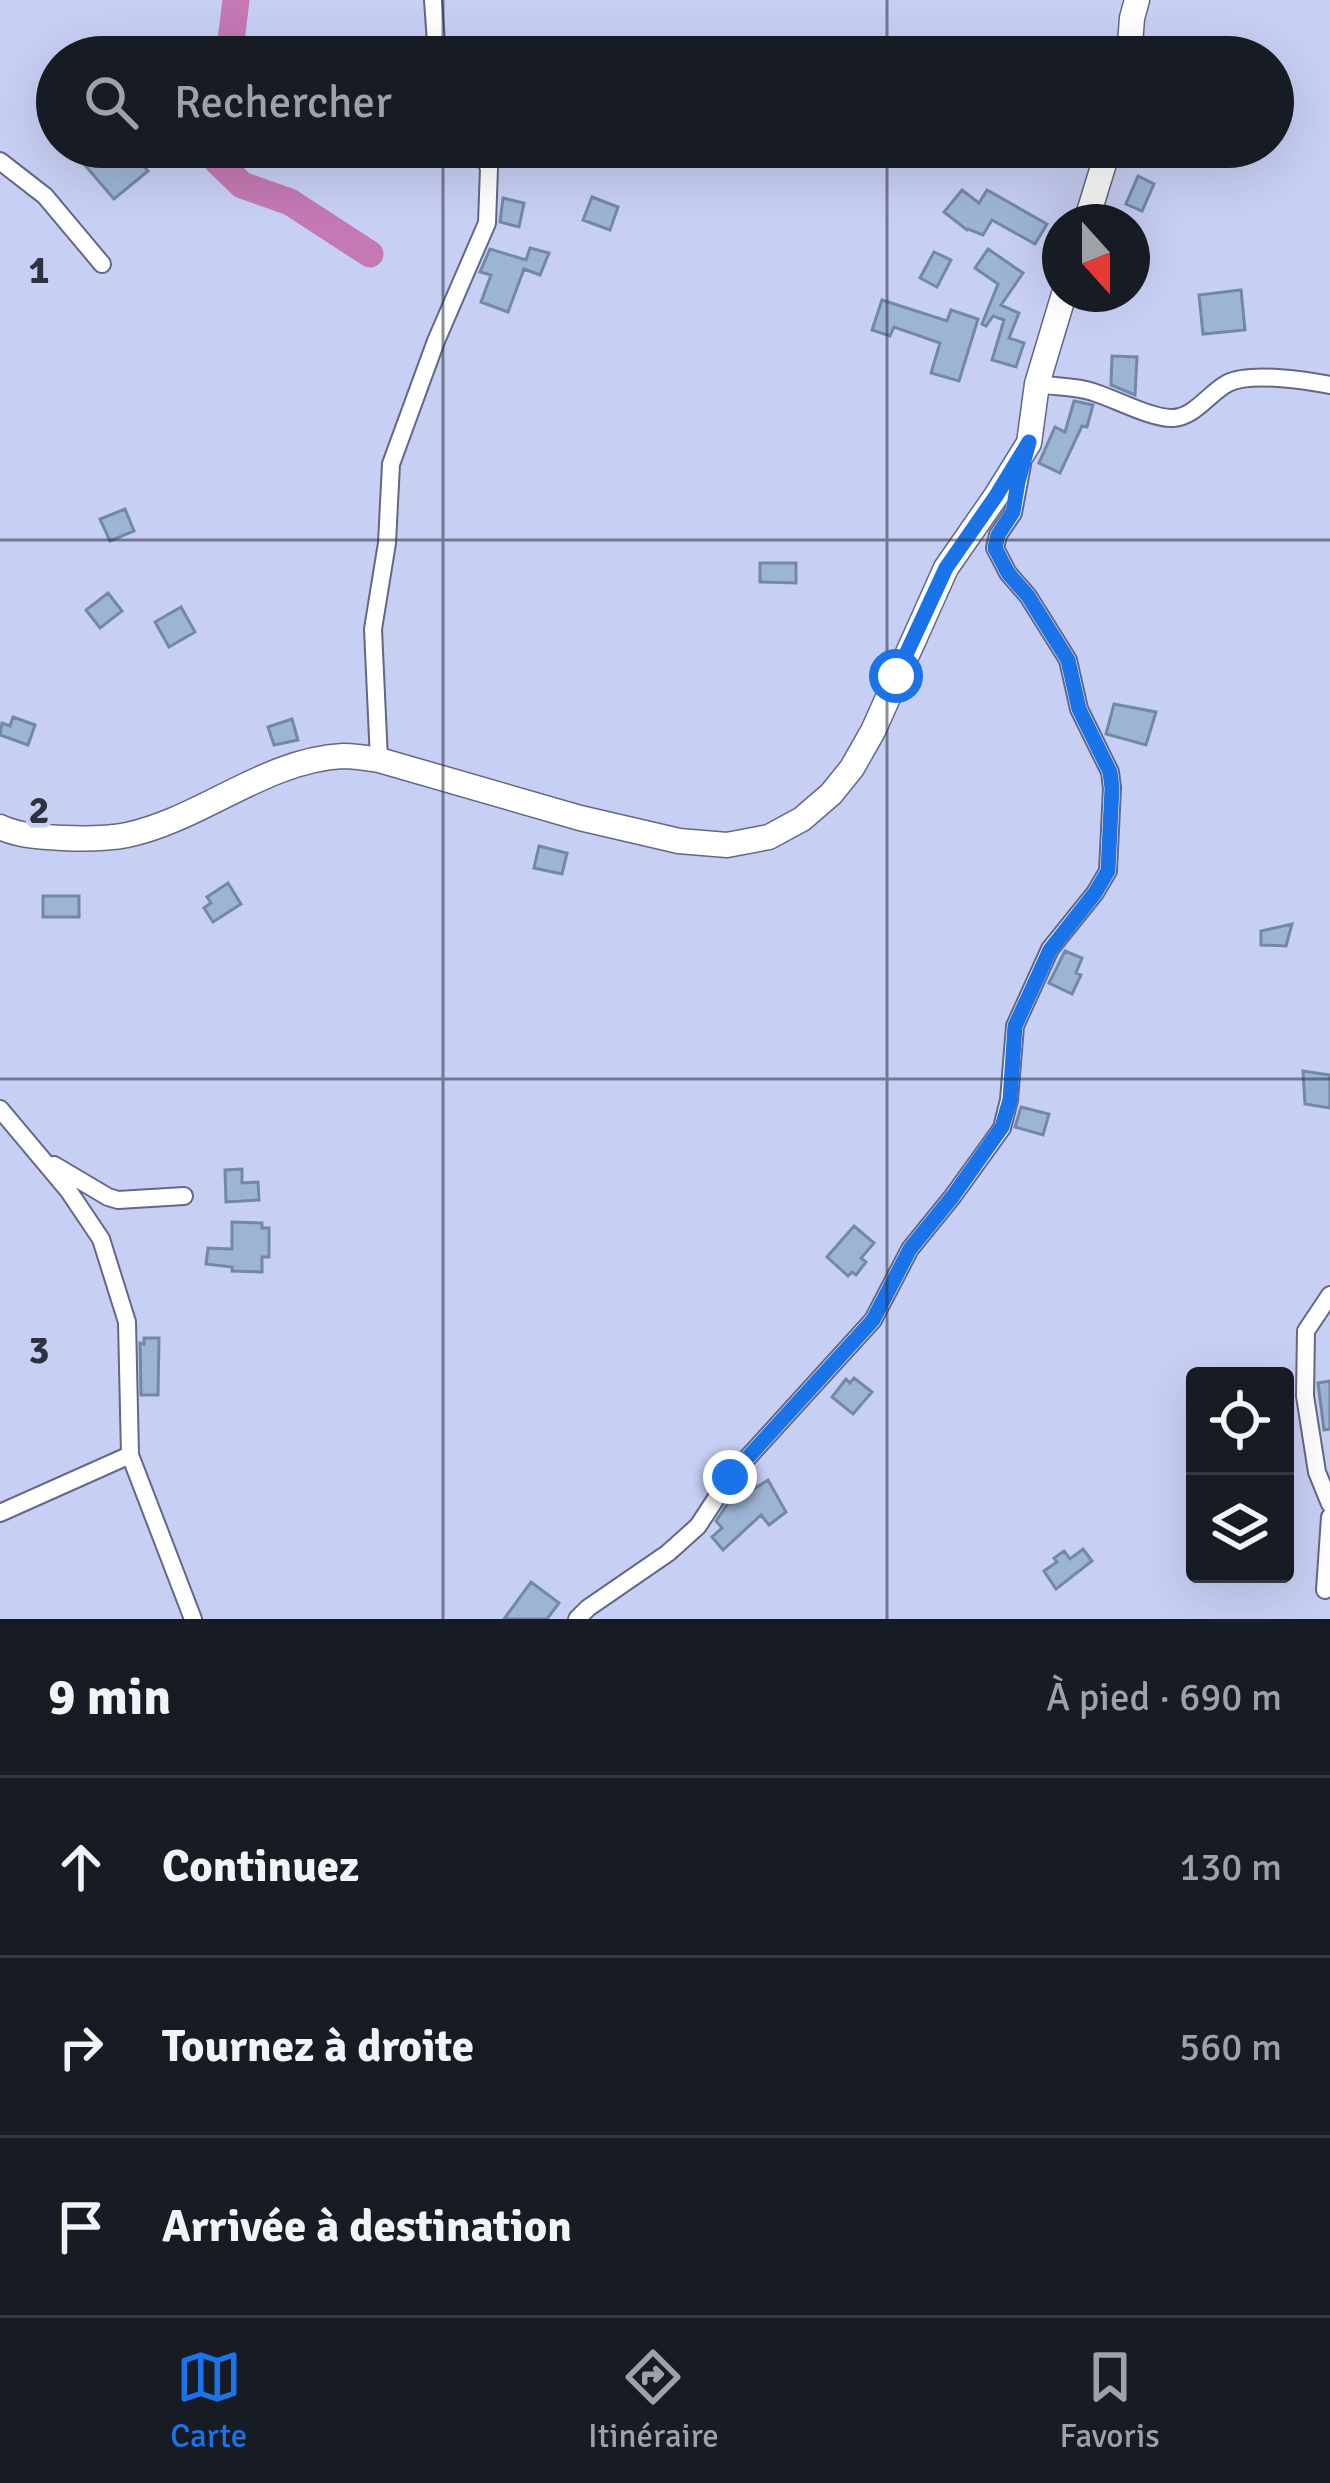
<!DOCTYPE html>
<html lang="fr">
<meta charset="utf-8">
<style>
:root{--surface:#171b24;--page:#20242c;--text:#f1f3f6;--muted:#9ea1a6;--line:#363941;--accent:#1a73e8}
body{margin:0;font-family:Signika,sans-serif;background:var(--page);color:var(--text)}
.controls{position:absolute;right:36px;bottom:36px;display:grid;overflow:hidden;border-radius:12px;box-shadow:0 12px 48px #0002}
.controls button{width:108px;height:108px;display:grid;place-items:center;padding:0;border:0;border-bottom:3px solid var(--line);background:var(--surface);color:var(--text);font:60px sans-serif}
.compass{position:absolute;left:1042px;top:204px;width:108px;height:108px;border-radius:50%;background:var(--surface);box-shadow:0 12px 48px #0002;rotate:159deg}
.stop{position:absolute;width:36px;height:36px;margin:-27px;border:9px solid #1a73e8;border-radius:50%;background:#fff}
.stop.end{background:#1a73e8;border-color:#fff;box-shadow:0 3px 12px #0008}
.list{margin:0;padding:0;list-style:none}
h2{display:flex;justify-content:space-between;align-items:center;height:156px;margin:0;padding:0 48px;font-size:51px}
h2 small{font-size:39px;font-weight:400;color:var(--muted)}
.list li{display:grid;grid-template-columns:78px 1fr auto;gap:36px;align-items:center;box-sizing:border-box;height:180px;padding:0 48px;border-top:3px solid var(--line)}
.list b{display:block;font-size:45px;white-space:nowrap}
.list em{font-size:39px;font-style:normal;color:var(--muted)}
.icon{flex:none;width:66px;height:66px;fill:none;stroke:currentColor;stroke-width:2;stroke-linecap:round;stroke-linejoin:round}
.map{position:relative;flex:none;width:1330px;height:1619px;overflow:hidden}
.search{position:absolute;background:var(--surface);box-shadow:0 12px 48px #0002;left:36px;right:36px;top:36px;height:132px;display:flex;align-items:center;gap:30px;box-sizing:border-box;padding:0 42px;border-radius:66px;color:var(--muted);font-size:45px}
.sheet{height:696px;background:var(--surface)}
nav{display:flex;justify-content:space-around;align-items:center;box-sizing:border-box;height:168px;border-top:3px solid var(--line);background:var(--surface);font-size:33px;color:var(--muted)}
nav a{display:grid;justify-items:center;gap:6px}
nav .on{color:var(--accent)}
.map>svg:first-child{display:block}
</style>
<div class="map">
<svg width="1330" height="1619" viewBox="0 0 1330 1619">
<rect width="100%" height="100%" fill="#c8cff4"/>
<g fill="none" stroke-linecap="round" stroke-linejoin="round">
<path stroke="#c479b2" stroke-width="27" d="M229 57 236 0
M219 147 218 162 242 185 290 202 370 254"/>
</g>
<path fill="#9db5d4" stroke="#7289a6" stroke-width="3" d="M102 147H128L148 171 114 199 83 163Z
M1138 176 1154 184 1142 211 1126 204Z
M962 190 979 203 987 190 1047 224 1035 244 992 220 983 235 968 229 967 230 944 212Z
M592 197 618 207 610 230 583 220Z
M503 198 524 203 519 227 500 222Z
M530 248 549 253 540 275 524 269 508 312 481 302 491 275 480 272 490 249 526 260Z
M988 249 1023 273 1001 305 1019 313 1009 338 1024 343 1016 367 992 360 1004 320 993 316 986 326 982 324 998 284 975 268Z
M934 252 951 260 937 287 920 278Z
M1241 290 1245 330 1203 334 1199 295Z
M882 300 947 321 951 310 978 319 959 381 931 373 940 343 894 327 890 336 872 330Z
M1112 356 1137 357 1135 395 1111 385Z
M1074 401 1093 405 1087 427 1082 426 1060 473 1039 463 1055 427 1065 432Z
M125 509 134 531 110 541 100 519Z
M760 563H796V583L760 582Z
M108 593 122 611 100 628 86 610Z
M181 607 195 632 169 647 155 622Z
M1114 704 1156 712 1146 745 1106 734Z
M13 717 35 725 28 745 0 735 2 723 10 726Z
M292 719 298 740 274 745 268 727Z
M539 846 567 853 562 874 534 868Z
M228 883 241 904 213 922 204 908 211 903 207 897Z
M43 896H79V917H43Z
M1292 924 1286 946 1261 945V931Z
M1065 951 1082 958 1076 973 1081 975 1072 994 1049 983Z
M1303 1071 1330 1075V1108L1305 1104Z
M1021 1107 1049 1114 1043 1135 1015 1127Z
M242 1169V1183L258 1182 259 1200 226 1202 225 1170Z
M232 1222 262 1223V1228H269V1257H262V1272L232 1271V1267L206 1264 208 1248 232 1249Z
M854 1226 874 1243 861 1258 866 1262 856 1275 852 1272 848 1276 827 1257Z
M144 1338H159L158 1395H141L140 1343 144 1344Z
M854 1378 872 1392 853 1414 832 1397 846 1379 850 1383Z
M1330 1381V1429L1324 1430 1318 1383Z
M768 1480 786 1512 769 1525 761 1515 723 1550 712 1537 722 1528 716 1521 735 1493 739 1498Z
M1083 1549 1092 1561 1056 1589 1044 1571 1057 1562 1054 1558 1064 1551 1070 1559Z
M531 1582 559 1603 547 1619H504Z"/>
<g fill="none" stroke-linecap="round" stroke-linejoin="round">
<g stroke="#616888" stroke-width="20">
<path id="street" d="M433 0 437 57
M0 161 45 196 102 264
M1037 384C1055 387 1076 386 1093 392 1113 398 1152 419 1173 418 1195 417 1210 392 1228 383 1250 372 1305 380 1330 385
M379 760 373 629 387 543 391 464 436 341 487 223 489 168 479 147
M0 1109 68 1190 101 1239 127 1322 130 1455 193 1619
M54 1165 108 1197 118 1200 184 1196
M1330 1295 1306 1331 1305 1396 1317 1472 1330 1504
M0 1513 130 1455
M1325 1590 1330 1517
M577 1619 588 1608 668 1553 698 1526 730 1477 873 1320 910 1249 953 1196 1002 1128 1009 1100 1015 1026 1050 949 1095 893 1108 871 1112 788 1110 772 1079 709 1068 660 1028 596 1008 573 995 548 998 535 1013 513 1022 465"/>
</g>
<g stroke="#616888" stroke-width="27">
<path id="secondary" d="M1129 57 1132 18 1137 0
M1086 222 1109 147
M0 827C19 836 42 837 63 838 84 839 106 839 127 835 202 819 265 760 343 756 355 756 367 758 379 760L580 818 679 841 727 845 769 837 802 819 831 794 852 768 873 731 946 568 996 496 1029 443 1037 384 1064 294"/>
</g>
<use href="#street" stroke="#fff" stroke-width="16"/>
<use href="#secondary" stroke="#fff" stroke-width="24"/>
</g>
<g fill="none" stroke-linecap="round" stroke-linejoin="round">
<path stroke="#1a73e8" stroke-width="15" d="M730 1477 873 1320 910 1249 953 1196 1002 1127 1010 1100 1015 1026 1050 950 1095 893 1108 871 1112 788 1110 772 1079 709 1068 660 1028 596 1008 573 995 548 998 535 1013 512 1018 482 1029 442 996 496 946 568 896 676"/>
</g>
<path fill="none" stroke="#2e313f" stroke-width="3" stroke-opacity="0.55" d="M443 0V57M887 0V57M443 147V1619M887 147V1619M0 540H1330M0 1079H1330"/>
<g font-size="39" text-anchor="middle" font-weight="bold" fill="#2e313f" stroke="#c8cff4" stroke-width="9" stroke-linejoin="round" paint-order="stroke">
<text x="39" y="283">1</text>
<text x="39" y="823">2</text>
<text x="39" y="1363">3</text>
</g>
</svg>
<div class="controls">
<button><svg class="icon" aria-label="locate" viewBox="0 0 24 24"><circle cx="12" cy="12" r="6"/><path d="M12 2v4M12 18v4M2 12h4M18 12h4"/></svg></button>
<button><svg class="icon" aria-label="layers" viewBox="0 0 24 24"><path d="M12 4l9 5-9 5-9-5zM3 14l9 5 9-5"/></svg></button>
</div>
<svg class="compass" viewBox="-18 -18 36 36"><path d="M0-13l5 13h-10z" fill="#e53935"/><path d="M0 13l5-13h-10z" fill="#9ea1a6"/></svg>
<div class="stop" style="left:896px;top:676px"></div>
<div class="stop end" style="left:730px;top:1477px"></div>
<div class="search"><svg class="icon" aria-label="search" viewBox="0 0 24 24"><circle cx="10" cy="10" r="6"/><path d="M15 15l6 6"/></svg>Rechercher</div>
</div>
<section class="sheet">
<h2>9 min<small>À pied · 690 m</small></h2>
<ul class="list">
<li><svg class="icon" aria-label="ahead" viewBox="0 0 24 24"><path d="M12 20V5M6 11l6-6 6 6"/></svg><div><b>Continuez</b></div><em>130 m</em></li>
<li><svg class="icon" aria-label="right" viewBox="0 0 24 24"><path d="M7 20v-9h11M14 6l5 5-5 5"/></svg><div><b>Tournez à droite</b></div><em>560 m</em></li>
<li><svg class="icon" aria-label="arrive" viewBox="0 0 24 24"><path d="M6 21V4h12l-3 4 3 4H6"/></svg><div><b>Arrivée à destination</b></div></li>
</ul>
</section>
<nav>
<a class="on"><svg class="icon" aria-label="map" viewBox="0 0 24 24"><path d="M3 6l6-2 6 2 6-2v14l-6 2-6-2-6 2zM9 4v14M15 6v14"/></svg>Carte</a>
<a><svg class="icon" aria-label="directions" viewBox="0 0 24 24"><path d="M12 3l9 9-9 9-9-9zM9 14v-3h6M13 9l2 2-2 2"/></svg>Itinéraire</a>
<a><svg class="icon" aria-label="saved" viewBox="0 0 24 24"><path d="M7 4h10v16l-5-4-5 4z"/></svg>Favoris</a>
</nav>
